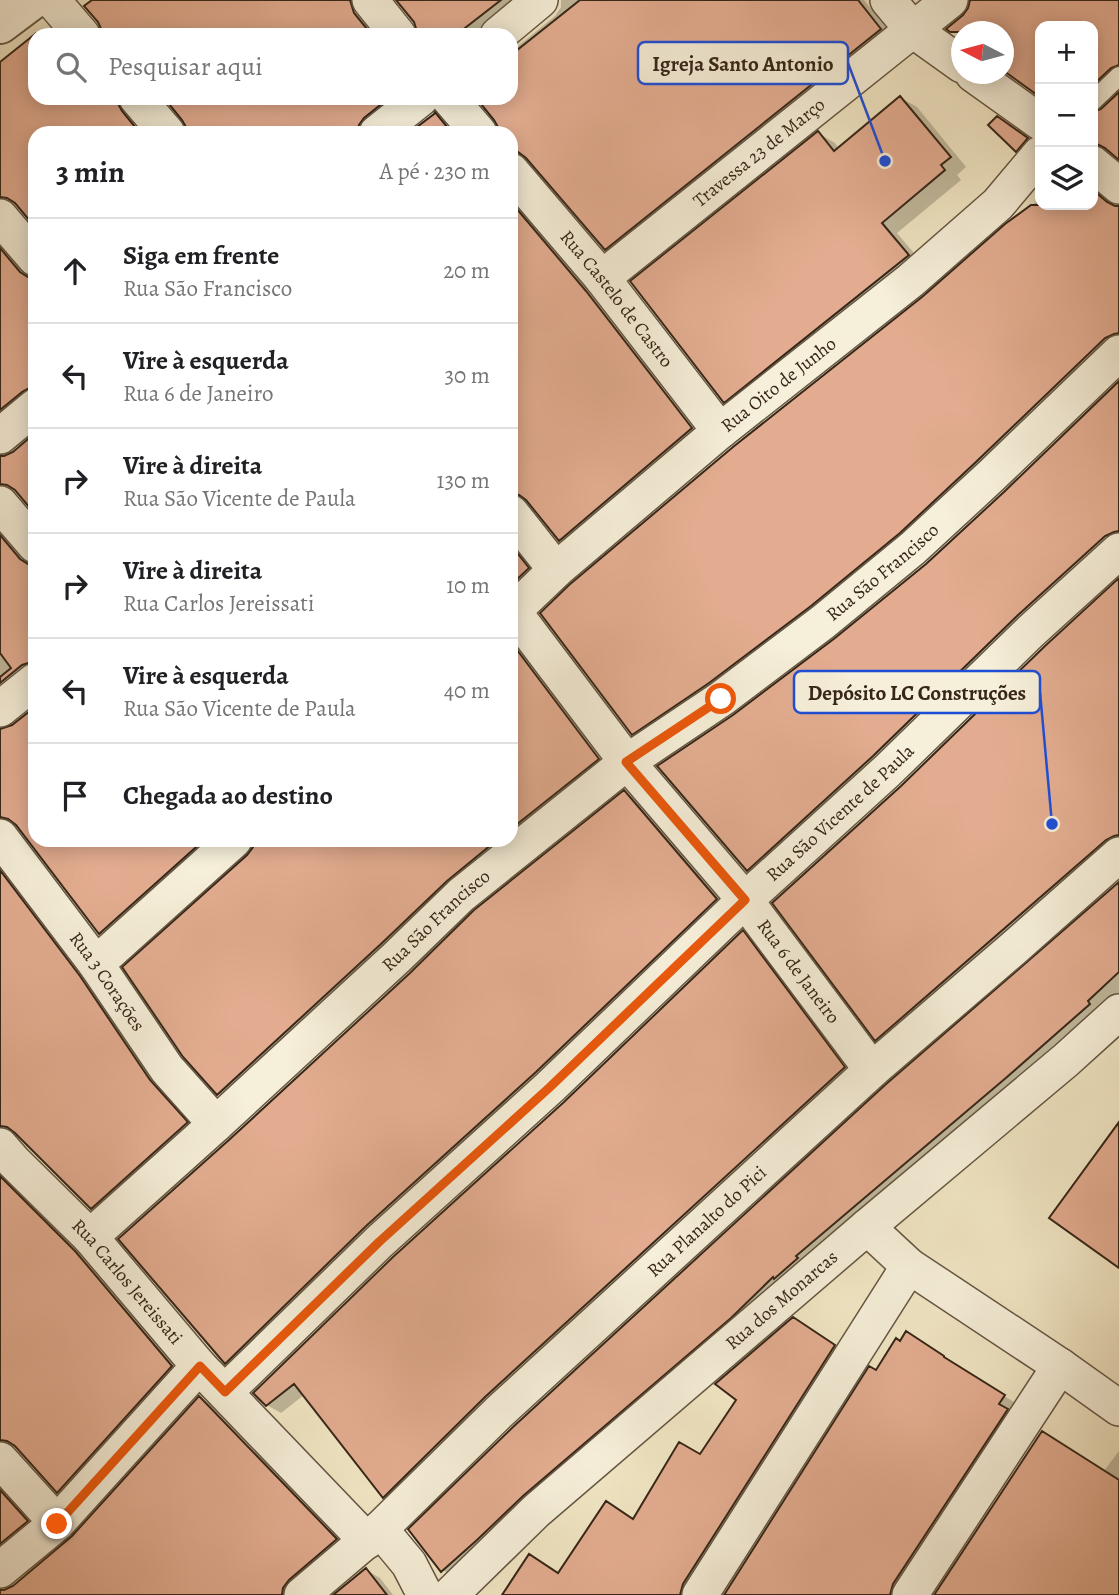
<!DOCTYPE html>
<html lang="pt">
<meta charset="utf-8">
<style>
:root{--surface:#fff;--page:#f2f2f2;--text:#202124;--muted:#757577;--line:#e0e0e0}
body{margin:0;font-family:Alegreya,serif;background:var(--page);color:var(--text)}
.controls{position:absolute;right:21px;top:21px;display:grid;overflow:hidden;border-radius:14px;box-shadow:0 4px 18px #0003}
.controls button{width:63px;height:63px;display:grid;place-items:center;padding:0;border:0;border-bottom:2px solid var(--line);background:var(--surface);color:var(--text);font:35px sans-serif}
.compass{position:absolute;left:951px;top:21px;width:63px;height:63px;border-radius:50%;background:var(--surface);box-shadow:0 4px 18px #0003;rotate:276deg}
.stop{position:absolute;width:21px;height:21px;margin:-16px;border:5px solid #ea580c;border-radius:50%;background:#fff}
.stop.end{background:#ea580c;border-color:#fff;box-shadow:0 2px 7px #0008}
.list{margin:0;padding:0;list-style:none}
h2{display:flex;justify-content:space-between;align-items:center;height:91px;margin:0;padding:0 28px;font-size:30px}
h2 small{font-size:23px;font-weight:400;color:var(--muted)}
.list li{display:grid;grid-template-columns:46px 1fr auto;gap:21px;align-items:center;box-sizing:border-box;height:105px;padding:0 28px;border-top:2px solid var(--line)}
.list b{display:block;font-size:26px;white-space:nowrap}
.list p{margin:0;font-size:23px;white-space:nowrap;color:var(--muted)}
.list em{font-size:23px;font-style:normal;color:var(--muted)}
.icon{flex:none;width:38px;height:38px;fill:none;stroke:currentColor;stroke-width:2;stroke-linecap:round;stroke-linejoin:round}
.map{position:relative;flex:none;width:1119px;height:1595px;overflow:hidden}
.search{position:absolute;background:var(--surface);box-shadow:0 4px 18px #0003;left:28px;top:28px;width:490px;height:77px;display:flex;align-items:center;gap:18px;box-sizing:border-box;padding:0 24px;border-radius:21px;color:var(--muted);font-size:26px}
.panel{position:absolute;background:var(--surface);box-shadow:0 4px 18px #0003;left:28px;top:126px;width:490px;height:721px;border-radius:21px}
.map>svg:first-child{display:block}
</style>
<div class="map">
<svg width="1119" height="1595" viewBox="0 0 1119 1595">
<rect width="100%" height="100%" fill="#f1e6c4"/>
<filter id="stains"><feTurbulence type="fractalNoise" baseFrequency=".00286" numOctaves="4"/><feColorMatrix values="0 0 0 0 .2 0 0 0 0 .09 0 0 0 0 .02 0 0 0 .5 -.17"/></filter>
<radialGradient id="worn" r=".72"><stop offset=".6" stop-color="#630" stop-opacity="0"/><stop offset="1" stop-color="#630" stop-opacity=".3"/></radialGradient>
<path fill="#0003" d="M95 0H366L378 35H103Z
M398 0H532L494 35H419L415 22Z
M561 0H864L894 38 620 257 606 249 529 159 523 158 513 163 511 165V133H500L501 130 496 119 478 98H511V52L555 16 561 7Z
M971 0H1119V82L1095 107 1097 114 1119 94V157L1112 151 1102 152 1093 158V26H1040V95L1004 68V32L970 9Z
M43 30 51 35H37Z
M35 36V98H133L146 133H35V224L18 205H11L0 211V64Z
M166 98H413L373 133H188L189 130 184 119Z
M901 98 917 107 966 167 957 175 961 180 897 233 924 265 741 411 725 401 818 133 835 143 839 149Z
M435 114 449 123 458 133H412Z
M1006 123 1035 144 1025 155 1017 150Z
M1093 188 1115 207H1119V346L991 469 647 741 633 733 924 298 1006 226 1040 199V205H1093Z
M511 196 600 301 705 437 574 548 560 540 530 501 523 500 511 507Z
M0 242 32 279H35V400L0 430Z
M1119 383V544L762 878 748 870 734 716 837 639 927 565Z
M35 435V511L18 492H11L0 498V457H4L14 453Z
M0 529 32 566H35V674L0 703Z
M511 538 542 577 511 607Z
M1119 581V848L890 1047 876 1039 902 787Z
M511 637 612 767 233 1102 219 1094 184 1056 249 856 255 846V840H511Z
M35 709V840H227L114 941 100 933 18 825 12 824 0 831V730L13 726Z
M625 792 639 801 731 908 241 1371 226 1363 411 974Z
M0 862 201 1131 106 1216 92 1208 19 1134H11L0 1140Z
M1119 884V993L456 1578 443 1570Z
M743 932 757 940 858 1076 398 1504 384 1496 304 1395 281 1413 267 1405 565 1103Z
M0 1170 89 1261 185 1374 72 1500 58 1492 18 1448 11 1447 0 1454Z
M808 1328 849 1354 697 1595H502L530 1556 559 1574 635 1520 701 1456Z
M921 1342 958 1366 957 1367 1019 1405 907 1595H726L876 1372 901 1343Z
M200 1398 214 1406 350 1548 298 1595H0V1591L13 1587 71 1540Z
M1119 1451V1595H936L1104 1471Z
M0 1484 41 1530 0 1564Z
M366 1570 380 1578 393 1595H336Z"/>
<path fill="#e3ac90" stroke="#362618" stroke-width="2" d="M92 0H350L354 13 372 35H102V31L98 22 84 6Z
M396 0H501L456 35H418L414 22Z
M580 0H858L881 29 605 250 526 158 518 152 511 151V133H499V129L494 120 476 98H511V55Z
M970 0H1119V65L1111 68 1093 85V26H1040V97L1004 71V32H950L946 29 963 15 968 8Z
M35 34V98H117V102L122 111 140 133H35V227L15 203 7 198 0 197V62Z
M1119 92V160L1105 148 1097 144H1093V112L1101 109Z
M900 96 951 157 941 165 945 170 882 223 909 255 724 403 630 281 818 131 834 151Z
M164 98H389L364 118 359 125 357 133H187V129L182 120Z
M435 112 452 133H409L434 114Z
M997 116 1028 138 1016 152 988 125Z
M1093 190 1107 202 1115 206H1119V333L1114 334 1105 338 977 461 900 533 811 606 709 683 632 735 540 613 569 585 733 447 922 297 1005 224 1031 205H1093Z
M511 202 586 291 692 428 559 541 526 500 519 495 511 493Z
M0 248 20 272 28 277 35 278V387H31L22 392 0 410Z
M1119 381V531L1114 532 1105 536 1017 616 873 756 747 871 657 766 733 715 835 638 926 564 1005 491Z
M35 433V514L15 490 7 485 0 484V456H4L13 452Z
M0 535 20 559 28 564 35 565V661L22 665 0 683V677L11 668 0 653Z
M511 545 529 568 511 585Z
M1119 578V835L1114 836 1106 840 875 1041 772 903 901 786 1045 646Z
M511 642 599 759 511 829Z
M35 707V840H204L99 934 16 825 8 819 0 817V729L12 725Z
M624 790 717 899 536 1072 365 1227 225 1364 118 1239 230 1139 410 973 474 910Z
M254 840H497L447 881 382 943 217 1095 183 1057 122 967 247 855 253 847Z
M0 870 80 976 150 1080 188 1122 91 1209 15 1133 7 1127 0 1126Z
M1119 882V972L1088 1001 1090 1004 1007 1077 796 1256 798 1258 774 1279 773 1277 731 1318 523 1496 477 1540 441 1572 408 1529 513 1427 885 1085Z
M743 930 845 1067 485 1397 383 1498 294 1384 266 1406 253 1393 393 1257 564 1102Z
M1119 1122V1268L1049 1218Z
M0 1176 75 1251 172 1366 57 1493 15 1446 7 1441 0 1440Z
M793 1317 835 1345 683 1584 680 1595H502L529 1554 558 1573 606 1501 633 1519 679 1442 700 1454 736 1400 715 1384Z
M906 1331 944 1356V1357L1005 1395 999 1404 1008 1409 893 1584 890 1595H724L869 1366 876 1370 896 1338 900 1341Z
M199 1396 337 1539 289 1580 283 1588 282 1595H0V1590H4L13 1586 72 1536Z
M1042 1431 1119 1480V1595H934Z
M0 1490 28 1521 0 1544Z
M366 1568 387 1595H333Z"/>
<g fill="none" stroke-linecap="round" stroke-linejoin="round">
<g stroke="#655643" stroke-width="21">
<path id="service" d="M1093 101 1119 76"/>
</g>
<g stroke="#655643" stroke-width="38">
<g id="minor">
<path d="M52 0 82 35"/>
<path d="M370 0 398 35"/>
<path d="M888 0 913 30 962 65"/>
<path d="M498 35 540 0"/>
<path d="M973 74 1040 122"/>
<path d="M137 98 167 133"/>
<path d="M449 98 479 133"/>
<path d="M377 133 421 98"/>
<path d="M1093 164 1119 186"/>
<path id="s1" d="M511 171 602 278 720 431"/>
<path d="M0 217 35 258"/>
<path id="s2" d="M602 278 950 0"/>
<path d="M0 436 35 407"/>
<path d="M0 504 35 545"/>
<path d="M511 513 556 570"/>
<path id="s3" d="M513 611 627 762 745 900 872 1070"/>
<path id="s4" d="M511 613 556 570 720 431 910 281 998 204 1040 154"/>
<path d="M0 709 35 681"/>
<path id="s5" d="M0 837 96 964 167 1069 216 1124"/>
<path d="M96 964 234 840"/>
<path id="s6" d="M0 1146 14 1162 90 1237 199 1366 367 1541"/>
<path d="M867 1227 909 1266 1060 1366 1119 1408"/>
<path id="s7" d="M90 1237 216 1124 396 958 461 895 627 762 721 699 823 622 913 548 991 476 1119 353"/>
<path id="s8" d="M225 1392 379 1242 550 1087 745 900 887 771 1031 631 1119 551"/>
<path d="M0 1460 57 1523"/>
<path d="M380 1529 409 1564 425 1595"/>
<path d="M0 1570 57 1523 199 1366"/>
<path id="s9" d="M302 1595 380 1529 499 1412 872 1070 1015 947 1119 855"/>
<path id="s10" d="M450 1595 536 1511 867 1227 1066 1060 1119 1012"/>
<path d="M700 1595 909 1266"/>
<path d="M910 1595 1060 1366"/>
</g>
</g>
<g stroke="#655643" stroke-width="42">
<path id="tertiary" d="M0 24 32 0"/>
</g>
<use href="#service" stroke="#f6efd9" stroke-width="18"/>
<use href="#minor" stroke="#f6efd9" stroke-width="35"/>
<use href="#tertiary" stroke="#f6efd9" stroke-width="38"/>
</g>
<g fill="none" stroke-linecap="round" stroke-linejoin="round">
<path stroke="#ea580c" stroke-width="9" d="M57 1524 200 1366 225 1392 379 1242 550 1087 745 900 626 762 721 699"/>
</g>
<g text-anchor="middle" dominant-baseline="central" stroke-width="7" stroke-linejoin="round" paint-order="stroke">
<g font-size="19" fill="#362618" stroke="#f6efd9">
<text stroke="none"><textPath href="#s2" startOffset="201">Travessa 23 de Março</textPath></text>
<text stroke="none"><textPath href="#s1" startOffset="166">Rua Castelo de Castro</textPath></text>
<text stroke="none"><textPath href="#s4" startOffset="352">Rua Oito de Junho</textPath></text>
<text stroke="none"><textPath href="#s7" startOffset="1036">Rua São Francisco</textPath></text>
<text stroke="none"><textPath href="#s8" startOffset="845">Rua São Vicente de Paula</textPath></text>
<text stroke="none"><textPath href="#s7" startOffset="469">Rua São Francisco</textPath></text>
<text stroke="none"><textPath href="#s3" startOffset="460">Rua 6 de Janeiro</textPath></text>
<text stroke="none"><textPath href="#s5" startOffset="180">Rua 3 Corações</textPath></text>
<text stroke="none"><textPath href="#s9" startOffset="551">Rua Planalto do Pici</textPath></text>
<text stroke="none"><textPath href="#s6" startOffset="186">Rua Carlos Jereissati</textPath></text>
<text stroke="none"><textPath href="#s10" startOffset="444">Rua dos Monarcas</textPath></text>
</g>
</g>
<path fill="none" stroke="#1d4ed8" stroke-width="2.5" d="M885 161L848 63M1052 824L1040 692"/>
<g fill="#1d4ed8" stroke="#f6efd9" stroke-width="2.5">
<circle cx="885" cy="161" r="7"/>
<circle cx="1052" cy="824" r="7"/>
</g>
<g fill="#f6efd9" stroke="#1d4ed8" stroke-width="2.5">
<rect x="638" y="42" width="210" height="42" rx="7"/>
<rect x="794" y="671" width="246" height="42" rx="7"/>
</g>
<g font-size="21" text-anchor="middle" font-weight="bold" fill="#362618">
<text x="743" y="71">Igreja Santo Antonio</text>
<text x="917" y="700">Depósito LC Construções</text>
</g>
<rect width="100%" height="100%" filter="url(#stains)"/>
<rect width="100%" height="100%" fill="url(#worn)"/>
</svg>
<div class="controls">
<button>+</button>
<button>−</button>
<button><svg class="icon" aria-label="layers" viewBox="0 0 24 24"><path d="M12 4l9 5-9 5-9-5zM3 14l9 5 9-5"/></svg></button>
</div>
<svg class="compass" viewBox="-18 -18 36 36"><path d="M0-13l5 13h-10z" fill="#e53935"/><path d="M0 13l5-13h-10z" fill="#757577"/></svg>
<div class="stop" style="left:721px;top:699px"></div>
<div class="stop end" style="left:57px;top:1524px"></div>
<div class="search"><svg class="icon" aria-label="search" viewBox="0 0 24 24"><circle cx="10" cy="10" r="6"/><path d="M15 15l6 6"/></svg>Pesquisar aqui</div>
<section class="panel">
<h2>3 min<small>A pé · 230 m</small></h2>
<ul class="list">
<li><svg class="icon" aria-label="ahead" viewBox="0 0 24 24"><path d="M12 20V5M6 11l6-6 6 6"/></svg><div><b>Siga em frente</b><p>Rua São Francisco</p></div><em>20 m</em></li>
<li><svg class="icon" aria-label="left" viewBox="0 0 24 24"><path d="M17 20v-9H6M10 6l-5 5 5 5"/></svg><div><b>Vire à esquerda</b><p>Rua 6 de Janeiro</p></div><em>30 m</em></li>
<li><svg class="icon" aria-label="right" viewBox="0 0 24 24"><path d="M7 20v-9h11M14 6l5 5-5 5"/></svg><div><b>Vire à direita</b><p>Rua São Vicente de Paula</p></div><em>130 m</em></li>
<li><svg class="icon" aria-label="right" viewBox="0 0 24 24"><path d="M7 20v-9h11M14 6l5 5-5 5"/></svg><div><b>Vire à direita</b><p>Rua Carlos Jereissati</p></div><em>10 m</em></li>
<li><svg class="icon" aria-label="left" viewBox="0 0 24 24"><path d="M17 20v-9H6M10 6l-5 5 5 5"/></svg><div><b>Vire à esquerda</b><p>Rua São Vicente de Paula</p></div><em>40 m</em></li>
<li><svg class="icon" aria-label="arrive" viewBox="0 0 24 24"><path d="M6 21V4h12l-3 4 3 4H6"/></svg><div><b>Chegada ao destino</b></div></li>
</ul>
</section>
</div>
